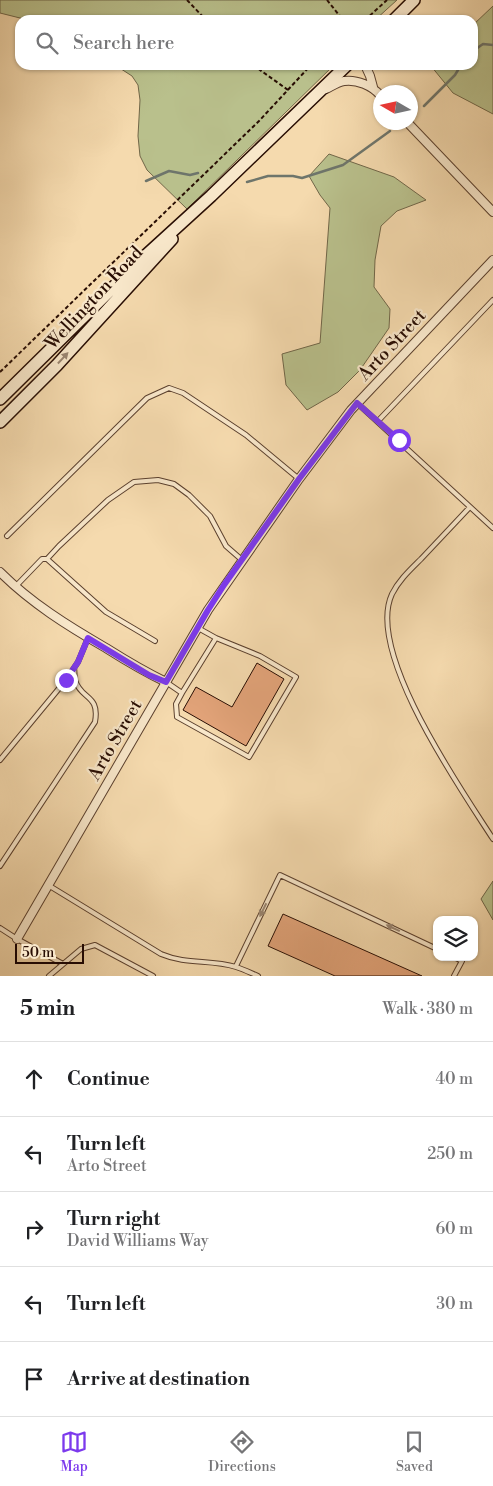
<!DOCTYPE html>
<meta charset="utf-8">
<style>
:root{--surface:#fff;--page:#f2f2f2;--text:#202124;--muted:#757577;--line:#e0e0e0;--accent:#7c3aed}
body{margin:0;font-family:"Libre Bodoni",serif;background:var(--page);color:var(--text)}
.controls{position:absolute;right:15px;bottom:15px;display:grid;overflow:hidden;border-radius:10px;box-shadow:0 1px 4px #0004}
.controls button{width:45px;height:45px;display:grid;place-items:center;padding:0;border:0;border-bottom:1px solid var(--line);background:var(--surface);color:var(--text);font:25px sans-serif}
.compass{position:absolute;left:373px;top:85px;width:45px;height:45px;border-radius:50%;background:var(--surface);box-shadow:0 1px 4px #0004;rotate:279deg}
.scale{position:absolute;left:15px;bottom:12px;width:69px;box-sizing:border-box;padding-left:5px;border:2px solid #280d03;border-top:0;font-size:14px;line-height:18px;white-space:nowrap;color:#280d03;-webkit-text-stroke:4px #f8e7ca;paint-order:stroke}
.stop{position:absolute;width:15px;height:15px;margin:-11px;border:4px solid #7c3aed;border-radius:50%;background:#fff}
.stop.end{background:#7c3aed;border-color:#fff;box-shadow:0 1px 5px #0008}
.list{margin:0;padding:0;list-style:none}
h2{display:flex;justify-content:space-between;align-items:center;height:65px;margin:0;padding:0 20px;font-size:21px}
h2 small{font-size:16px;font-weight:400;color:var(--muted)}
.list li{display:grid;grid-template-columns:32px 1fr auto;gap:15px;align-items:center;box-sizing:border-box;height:75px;padding:0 20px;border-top:1px solid var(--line)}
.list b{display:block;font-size:19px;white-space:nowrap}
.list p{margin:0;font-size:16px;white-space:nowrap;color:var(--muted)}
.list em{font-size:16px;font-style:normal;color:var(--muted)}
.icon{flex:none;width:28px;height:28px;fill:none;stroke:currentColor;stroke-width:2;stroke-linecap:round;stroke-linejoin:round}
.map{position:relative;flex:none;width:493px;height:976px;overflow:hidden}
.search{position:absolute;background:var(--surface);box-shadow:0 1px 4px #0004;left:15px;right:15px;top:15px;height:55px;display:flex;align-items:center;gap:12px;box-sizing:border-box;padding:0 18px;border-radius:15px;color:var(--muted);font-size:19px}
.sheet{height:440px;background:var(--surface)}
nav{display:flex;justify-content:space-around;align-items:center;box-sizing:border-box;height:70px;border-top:1px solid var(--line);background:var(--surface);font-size:14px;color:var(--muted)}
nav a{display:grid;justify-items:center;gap:2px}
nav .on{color:var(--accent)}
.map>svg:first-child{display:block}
</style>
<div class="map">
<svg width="493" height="976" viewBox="0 0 493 976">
<rect width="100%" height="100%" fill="#f5daae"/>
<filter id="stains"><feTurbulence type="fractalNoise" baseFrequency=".004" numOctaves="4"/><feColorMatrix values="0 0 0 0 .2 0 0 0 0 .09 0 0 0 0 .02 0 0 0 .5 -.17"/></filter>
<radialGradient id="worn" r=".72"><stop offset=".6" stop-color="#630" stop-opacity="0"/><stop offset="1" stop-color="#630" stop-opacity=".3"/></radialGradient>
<path fill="#b9c08c" stroke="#706648" d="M0 0H397L375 20H28L0 13Z
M493 6V114L453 93 431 66 432 65H473V25Z
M115 65H334L187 209 147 170 140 156 138 136 140 100 138 85 132 76Z
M329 154 394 177 426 200 397 211 381 226 375 260 374 287 390 309 389 328 360 370 338 392 307 410 286 385 282 354 320 343 330 208 320 195 309 176Z
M493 881V920L481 899Z"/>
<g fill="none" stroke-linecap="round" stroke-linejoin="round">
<path stroke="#6e756b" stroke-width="2.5" d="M473 51 483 44 493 45
M424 106 455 75 461 65
M146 181 169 171 190 175 198 173
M247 182 268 176H293L302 178 343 165 390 131"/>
</g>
<path fill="#e3a47a" stroke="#280d03" d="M257 663 284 679 246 746 183 710 196 687 232 707Z
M283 914 422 976H335L268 946Z"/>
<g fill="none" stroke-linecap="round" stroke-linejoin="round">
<g stroke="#5b402e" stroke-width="6">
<path id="service" d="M357 403 493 528
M378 421 493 300
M470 507C454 524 437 542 421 559 410 570 399 580 392 594 365 652 461 789 493 839
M7 536 147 398 169 388 183 393 246 435 299 479
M47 559 59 546 108 500 134 482 158 480 174 484 189 495 210 516 226 546 242 560
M16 586 42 559H47L106 612 155 641
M198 628 216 638
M166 682 182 693 216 638 260 656 296 677 249 757 177 717 176 704 182 693
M0 760 66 680 78 662 88 638
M0 866 95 722C100 694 81 700 75 680 74 677 75 672 74 668
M48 885 161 954C187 965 210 959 236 967 243 969 251 973 258 976
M0 928 17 939 63 964
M454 957 462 961 454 976
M236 966 280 875 437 949
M49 976 81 949 95 945 153 976"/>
</g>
<g stroke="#5b402e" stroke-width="10">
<path id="minor" d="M365 65 370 76 373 87
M326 89C332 86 338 82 344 81 357 79 372 86 380 95
M407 122 493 212
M0 572C31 603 68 626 106 648 125 660 145 672 166 682
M17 939 208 610 299 479 351 410 493 260"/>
</g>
<g stroke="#280d03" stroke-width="14">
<path id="secondary" d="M394 20 414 0
M0 399 143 258 211 196 347 65
M0 422 57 365 172 239"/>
</g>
<path stroke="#280d03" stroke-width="2" stroke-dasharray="4 2.5" stroke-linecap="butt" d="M187 0 206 20
M327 0 343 20
M365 20 387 0
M253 65 288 90
M0 372 259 121 311 65"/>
<use href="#service" stroke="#f8e7ca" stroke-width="4"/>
<use href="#minor" stroke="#f8e7ca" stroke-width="8"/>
<use href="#secondary" stroke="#f8e7ca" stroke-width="11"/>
</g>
<defs><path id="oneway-solid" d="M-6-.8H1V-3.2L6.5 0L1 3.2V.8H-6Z" transform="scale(1.25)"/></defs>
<g fill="#9a8570">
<use href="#oneway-solid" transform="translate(63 358) rotate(-47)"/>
<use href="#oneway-solid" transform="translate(263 910) rotate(116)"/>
<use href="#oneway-solid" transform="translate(393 928) rotate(-155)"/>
</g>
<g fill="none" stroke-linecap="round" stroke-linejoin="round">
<path stroke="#7c3aed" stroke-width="6" d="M66 680 78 662 88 638 149 675 166 682 208 610 224 585 299 479 357 403 399 440"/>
</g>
<g text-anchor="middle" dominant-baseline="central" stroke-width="4.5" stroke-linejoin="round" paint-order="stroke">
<g font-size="18" fill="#280d03" stroke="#f8e7ca">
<text transform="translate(94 298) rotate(-47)">Wellington Road</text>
<text transform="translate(392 345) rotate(-47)">Arto Street</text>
<text transform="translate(115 740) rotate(-60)">Arto Street</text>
</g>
</g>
<rect width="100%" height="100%" filter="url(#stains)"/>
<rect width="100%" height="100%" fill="url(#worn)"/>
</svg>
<div class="controls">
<button><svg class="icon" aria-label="layers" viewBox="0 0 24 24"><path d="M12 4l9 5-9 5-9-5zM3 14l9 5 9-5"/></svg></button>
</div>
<svg class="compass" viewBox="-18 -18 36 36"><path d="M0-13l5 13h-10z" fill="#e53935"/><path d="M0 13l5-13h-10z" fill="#757577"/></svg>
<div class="scale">50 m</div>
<div class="stop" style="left:399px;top:440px"></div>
<div class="stop end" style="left:66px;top:680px"></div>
<div class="search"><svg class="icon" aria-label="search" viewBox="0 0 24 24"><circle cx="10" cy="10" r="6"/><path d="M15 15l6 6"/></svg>Search here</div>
</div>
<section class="sheet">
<h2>5 min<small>Walk · 380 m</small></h2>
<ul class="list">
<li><svg class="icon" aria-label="ahead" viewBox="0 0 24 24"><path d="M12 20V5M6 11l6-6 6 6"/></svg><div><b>Continue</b></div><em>40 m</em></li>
<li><svg class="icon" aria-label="left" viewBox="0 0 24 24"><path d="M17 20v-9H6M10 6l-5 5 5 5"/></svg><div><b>Turn left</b><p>Arto Street</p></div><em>250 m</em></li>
<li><svg class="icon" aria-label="right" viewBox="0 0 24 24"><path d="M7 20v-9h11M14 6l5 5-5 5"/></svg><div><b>Turn right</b><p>David Williams Way</p></div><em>60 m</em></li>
<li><svg class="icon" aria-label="left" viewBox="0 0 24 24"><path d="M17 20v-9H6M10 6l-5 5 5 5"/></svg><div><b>Turn left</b></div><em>30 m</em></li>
<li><svg class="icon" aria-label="arrive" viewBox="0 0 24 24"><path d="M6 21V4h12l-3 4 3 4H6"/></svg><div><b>Arrive at destination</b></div></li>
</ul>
</section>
<nav>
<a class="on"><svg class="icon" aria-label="map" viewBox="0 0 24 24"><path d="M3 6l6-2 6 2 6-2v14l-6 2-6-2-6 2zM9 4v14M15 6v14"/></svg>Map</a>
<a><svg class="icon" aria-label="directions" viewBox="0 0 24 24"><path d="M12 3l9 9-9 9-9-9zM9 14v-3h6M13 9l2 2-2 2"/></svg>Directions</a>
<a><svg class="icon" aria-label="saved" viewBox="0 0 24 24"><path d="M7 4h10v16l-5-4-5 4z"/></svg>Saved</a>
</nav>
